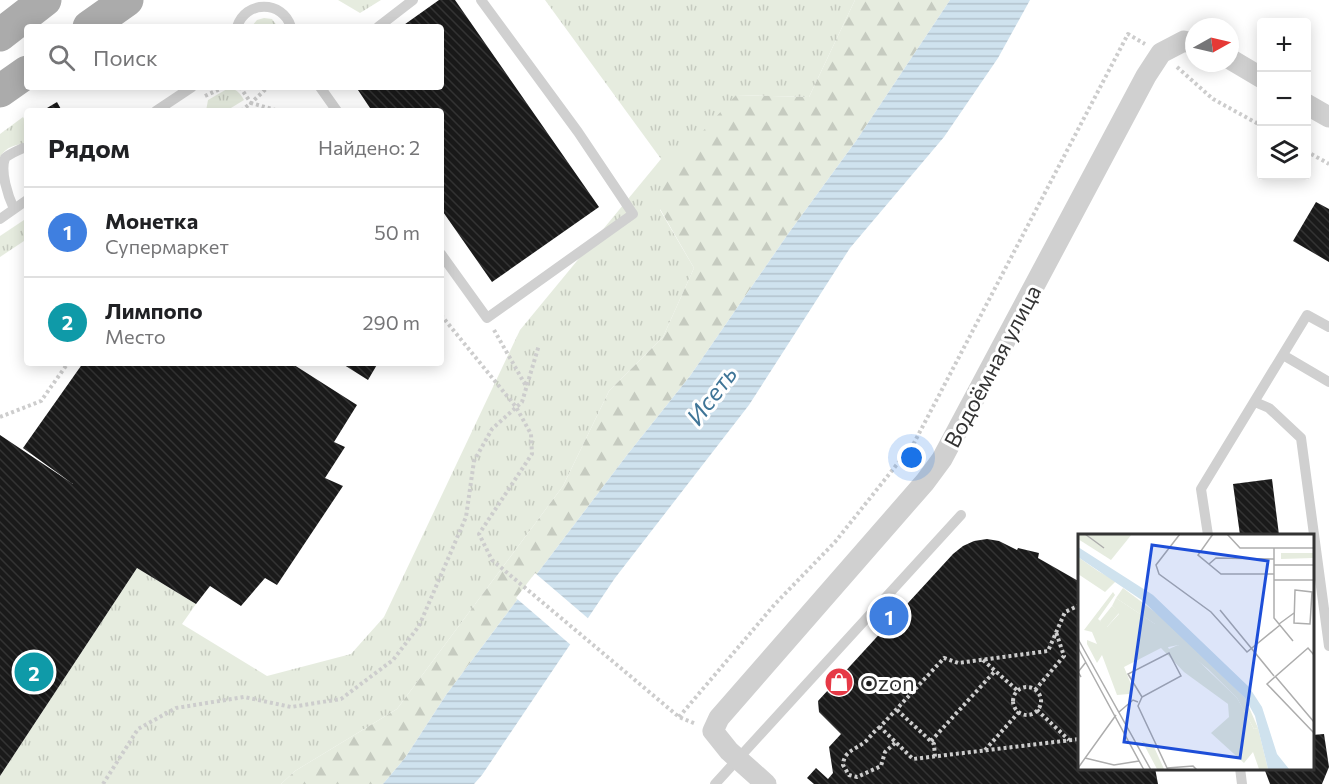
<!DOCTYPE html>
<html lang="ru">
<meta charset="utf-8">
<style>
:root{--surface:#fff;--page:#f2f2f2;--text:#202124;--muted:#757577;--line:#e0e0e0;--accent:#e63946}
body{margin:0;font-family:Commissioner,sans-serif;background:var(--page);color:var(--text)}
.controls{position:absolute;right:18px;top:18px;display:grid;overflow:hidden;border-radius:6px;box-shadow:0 3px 15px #0003}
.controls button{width:54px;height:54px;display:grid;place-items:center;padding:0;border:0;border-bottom:2px solid var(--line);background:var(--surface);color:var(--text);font:30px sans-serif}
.compass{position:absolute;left:1185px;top:18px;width:54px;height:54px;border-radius:50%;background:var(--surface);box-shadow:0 3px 15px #0003;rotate:82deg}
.you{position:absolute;left:912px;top:458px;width:21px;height:21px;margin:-15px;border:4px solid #fff;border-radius:50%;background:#1a73e8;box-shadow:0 0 0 9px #1a73e833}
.badge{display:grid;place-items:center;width:39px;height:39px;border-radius:50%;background:var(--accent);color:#fff;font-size:20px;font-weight:700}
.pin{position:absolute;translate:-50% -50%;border:3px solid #fff;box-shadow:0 2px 6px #0006}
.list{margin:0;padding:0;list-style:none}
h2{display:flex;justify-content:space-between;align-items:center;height:78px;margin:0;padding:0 24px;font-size:26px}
h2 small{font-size:20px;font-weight:400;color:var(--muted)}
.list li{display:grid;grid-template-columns:39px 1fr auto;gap:18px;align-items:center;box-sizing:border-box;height:90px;padding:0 24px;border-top:2px solid var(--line)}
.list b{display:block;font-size:22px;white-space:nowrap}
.list p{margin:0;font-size:20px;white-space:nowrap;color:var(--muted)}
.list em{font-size:20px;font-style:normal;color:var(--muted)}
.icon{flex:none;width:33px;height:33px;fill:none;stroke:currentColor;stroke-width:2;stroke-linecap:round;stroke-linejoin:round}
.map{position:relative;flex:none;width:1329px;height:784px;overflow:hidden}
.search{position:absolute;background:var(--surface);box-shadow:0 3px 15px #0003;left:24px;top:24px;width:420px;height:66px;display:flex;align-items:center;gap:15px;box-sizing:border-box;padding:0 21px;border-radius:6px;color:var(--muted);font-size:22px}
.panel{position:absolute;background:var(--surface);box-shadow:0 3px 15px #0003;left:24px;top:108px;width:420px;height:258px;border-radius:6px}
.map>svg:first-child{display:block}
</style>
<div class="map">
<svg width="1329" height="784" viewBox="0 0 1329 784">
<defs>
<pattern id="grass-tufts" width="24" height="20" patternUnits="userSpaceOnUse" patternTransform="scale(1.5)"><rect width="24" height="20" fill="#e6ecdf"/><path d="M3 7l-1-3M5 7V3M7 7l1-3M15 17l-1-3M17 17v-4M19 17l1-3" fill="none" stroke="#c6cbc0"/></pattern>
<pattern id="forest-firs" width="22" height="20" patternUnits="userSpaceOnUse" patternTransform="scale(1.5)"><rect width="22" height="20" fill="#e6ecdf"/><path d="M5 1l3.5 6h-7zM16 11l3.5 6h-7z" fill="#c6cbc0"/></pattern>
<pattern id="water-rules" width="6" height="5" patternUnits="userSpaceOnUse" patternTransform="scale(1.5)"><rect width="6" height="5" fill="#cfe2ee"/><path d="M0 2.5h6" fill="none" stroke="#b2c2cd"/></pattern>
<pattern id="building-back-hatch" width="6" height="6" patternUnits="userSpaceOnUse" patternTransform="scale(1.5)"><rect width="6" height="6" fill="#1a1a1a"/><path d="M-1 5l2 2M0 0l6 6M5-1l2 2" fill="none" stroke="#333"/></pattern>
</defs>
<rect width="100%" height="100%" fill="#fff"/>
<path fill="url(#grass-tufts)" d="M338 0H381L360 13Z
M545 0H855L809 97 736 95 660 210 694 268 663 337 609 391 563 486 397 709 295 771 281 784H0V776L137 568 196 604 182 624 267 676 351 654 384 617 520 330 661 159Z
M264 18 272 19 278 27H251L257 20Z
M227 89C236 88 239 92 244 100L226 111H206L208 100Z
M23 117 27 124V143C15 145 7 146 0 157V134Z
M27 218V239L0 257V236Z"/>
<path fill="url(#forest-firs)" d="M855 0H950L856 141 788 234 690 376 627 455 502 620 446 695 405 758 383 784H281L295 771 397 709 563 486 609 391 663 337 694 268 660 209 661 177 736 95 809 97Z"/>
<path fill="url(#water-rules)" d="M950 0H1030L998 58 944 137 850 248 749 405 615 578 482 775 474 784H383L405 758 446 695 502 620 627 455 690 376 788 234 856 141Z"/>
<path fill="#fff" d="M535 573 590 620 572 646 516 598Z"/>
<path fill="url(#building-back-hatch)" d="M439 0H455L599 207 492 282 441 209V111H372L356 87H441V27H401Z
M57 102 62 111H42Z
M1316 202 1329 209V262L1293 241Z
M83 363H291L357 405 334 442 345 447 325 478 343 486 277 585 265 578 241 606 210 586 196 604 137 568 0 776V435L73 484 23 448Z
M341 363H378L368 380Z
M1272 479 1279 535H1240L1233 484Z
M987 539 999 541 1017 550 1018 548 1039 553 1038 558 1080 582V768H1155L1158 784H814L807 778 816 768 828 779 833 773 829 747 841 734 819 712 818 701 953 554 963 546 974 541Z
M1324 734 1329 767 1322 784H1270L1264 768H1312V735Z"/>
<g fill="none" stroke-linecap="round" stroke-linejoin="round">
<path stroke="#cdcdcd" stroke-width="4" stroke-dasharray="3 3" stroke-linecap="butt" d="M1177 67 1213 99 1262 126
M240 87 251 103 268 87
M205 96 224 87
M241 111 251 103 279 111
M1306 151 1329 164
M441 315 516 407 531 434 532 454 479 534 492 560 679 717 696 724
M494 330 526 386
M0 417 41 401 68 363
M1080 605 1065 612 1048 651 958 663 944 658 880 727 913 759 1080 739
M983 660 1018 691
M1013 701a14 14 0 1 1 28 0a14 14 0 1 1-28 0Z
M1035 690 1064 656 1056 632
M897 710 934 744 935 757
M1037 710 1069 740
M679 717 775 604 835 542 914 443 1128 34 1145 44
M880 727C874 731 871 736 866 741 856 750 844 750 843 765L849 775 857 777 881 766 885 752 896 742
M931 741 995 671
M985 750 1019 712
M103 784 138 729 176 708 244 697 291 707 341 699 393 660 419 626 466 517 474 461 492 429 522 402 539 345"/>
<path stroke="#d0d0d0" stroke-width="10" d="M237 27C245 0 283 0 291 27
M378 27 413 0
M320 87 337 111
M156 111 192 87
M14 209C8 196 0 172 5 158 9 154 17 151 23 148
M0 219 27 200
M441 254 487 318 633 214 578 132 481 0
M1283 355 1329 382
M1255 402 1269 408 1301 438 1329 646
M1208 535 1201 489 1307 315 1329 327
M1240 768 1242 784
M715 784 961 515"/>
<path stroke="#d0d0d0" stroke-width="21" d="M1230 59 1262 78
M1306 104 1329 117
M766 784 729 751 713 731 719 718 925 482 942 459 1146 76 1161 53 1184 41 1194 44"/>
<path stroke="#ababab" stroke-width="33" d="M89 27 127 0
M0 35 45 0
M0 91 27 72"/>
</g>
<defs>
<g id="shop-disc" transform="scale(1.5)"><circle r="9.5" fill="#e63946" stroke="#fff"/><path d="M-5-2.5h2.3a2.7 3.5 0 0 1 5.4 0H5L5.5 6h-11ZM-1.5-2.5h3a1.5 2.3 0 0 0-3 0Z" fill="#fff"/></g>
</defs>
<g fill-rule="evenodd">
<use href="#shop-disc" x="839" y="682"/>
</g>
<g text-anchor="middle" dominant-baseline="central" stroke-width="6" stroke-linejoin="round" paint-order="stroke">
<g font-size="22" fill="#333" stroke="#fff">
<text transform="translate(992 366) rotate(-62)">Водоёмная улица</text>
</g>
<g font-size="22" fill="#333" stroke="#fff" text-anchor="start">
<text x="860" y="682">Ozon</text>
</g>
<g font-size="24" font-style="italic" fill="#3f7597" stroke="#fff">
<text transform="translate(711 395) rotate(-53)">Исеть</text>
</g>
</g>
<g transform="translate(1078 534)">
<rect width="236" height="236" fill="#fff"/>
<path d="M203 19H235V24L203 25ZM0 23 20 37 38 47 27 58 0 40ZM35 58 37 61 20 85 29 93 41 80 34 72 38 64 77 90 91 115 100 111 110 117 159 164 176 195 180 194 190 235H181L175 218 166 229 133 199 151 183 150 170 106 138 83 114 46 133 55 155 51 160 39 161 24 121 19 129 9 110V106L19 110 14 98 6 96ZM64 207 76 213 86 235H79Z" fill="#e6ecdf"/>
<path d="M45 54 85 84 167 164 180 194 176 195 159 164 130 135 100 111 86 114 75 101 77 90 38 64ZM34 72 41 79 28 94 22 87Z" fill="#e6ecdf"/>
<path d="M0 0H54L33 26 0 5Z" fill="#e6ecdf"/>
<path d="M0 13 75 61 171 153 184 173 199 220 211 235H190L177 182 167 164 65 67 0 23Z" fill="#cfe2ee"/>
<path fill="none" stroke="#adadad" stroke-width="1.5" d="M7 0 26 14M102 0 78 31 81 40 133 78 169 118 202 91M135 0 120 21 143 40H196M149 0 162 14H236M196 14V84L215 107M131 30 138 24 196 25M196 31H236M196 46H236M217 56 234 58 232 90 216 89ZM142 76 196 142M201 90 216 79M0 105 73 236M0 114 66 236M236 121 230 114 189 150 236 199M197 142 236 188M3 143 0 138 8 128M64 163 50 140 91 119 103 142 64 163 60 172 90 236M41 178 55 166 60 168M7 224 36 231 61 227M0 234 38 181M89 234 115 232 119 236"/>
<path fill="#1d4ed8" fill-opacity="0.15" stroke="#1d4ed8" stroke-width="3" d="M74 11 190 27 162 224 46 208Z"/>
<rect width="236" height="236" fill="none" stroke="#333" stroke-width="3"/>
</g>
</svg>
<div class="controls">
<button>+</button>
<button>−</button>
<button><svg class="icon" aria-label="layers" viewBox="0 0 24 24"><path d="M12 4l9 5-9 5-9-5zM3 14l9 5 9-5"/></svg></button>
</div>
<svg class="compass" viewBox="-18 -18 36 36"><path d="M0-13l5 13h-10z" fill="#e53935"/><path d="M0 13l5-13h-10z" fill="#757577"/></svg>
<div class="you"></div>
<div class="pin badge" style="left:889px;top:616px;background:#3f7fe0">1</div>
<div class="pin badge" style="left:34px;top:672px;background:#0f9aa8">2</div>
<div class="search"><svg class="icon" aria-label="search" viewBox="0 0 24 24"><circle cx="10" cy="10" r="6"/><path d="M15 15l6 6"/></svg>Поиск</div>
<section class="panel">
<h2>Рядом<small>Найдено: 2</small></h2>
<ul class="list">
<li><span class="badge" style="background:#3f7fe0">1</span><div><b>Монетка</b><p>Супермаркет</p></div><em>50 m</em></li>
<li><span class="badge" style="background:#0f9aa8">2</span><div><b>Лимпопо</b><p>Место</p></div><em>290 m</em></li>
</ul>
</section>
</div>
